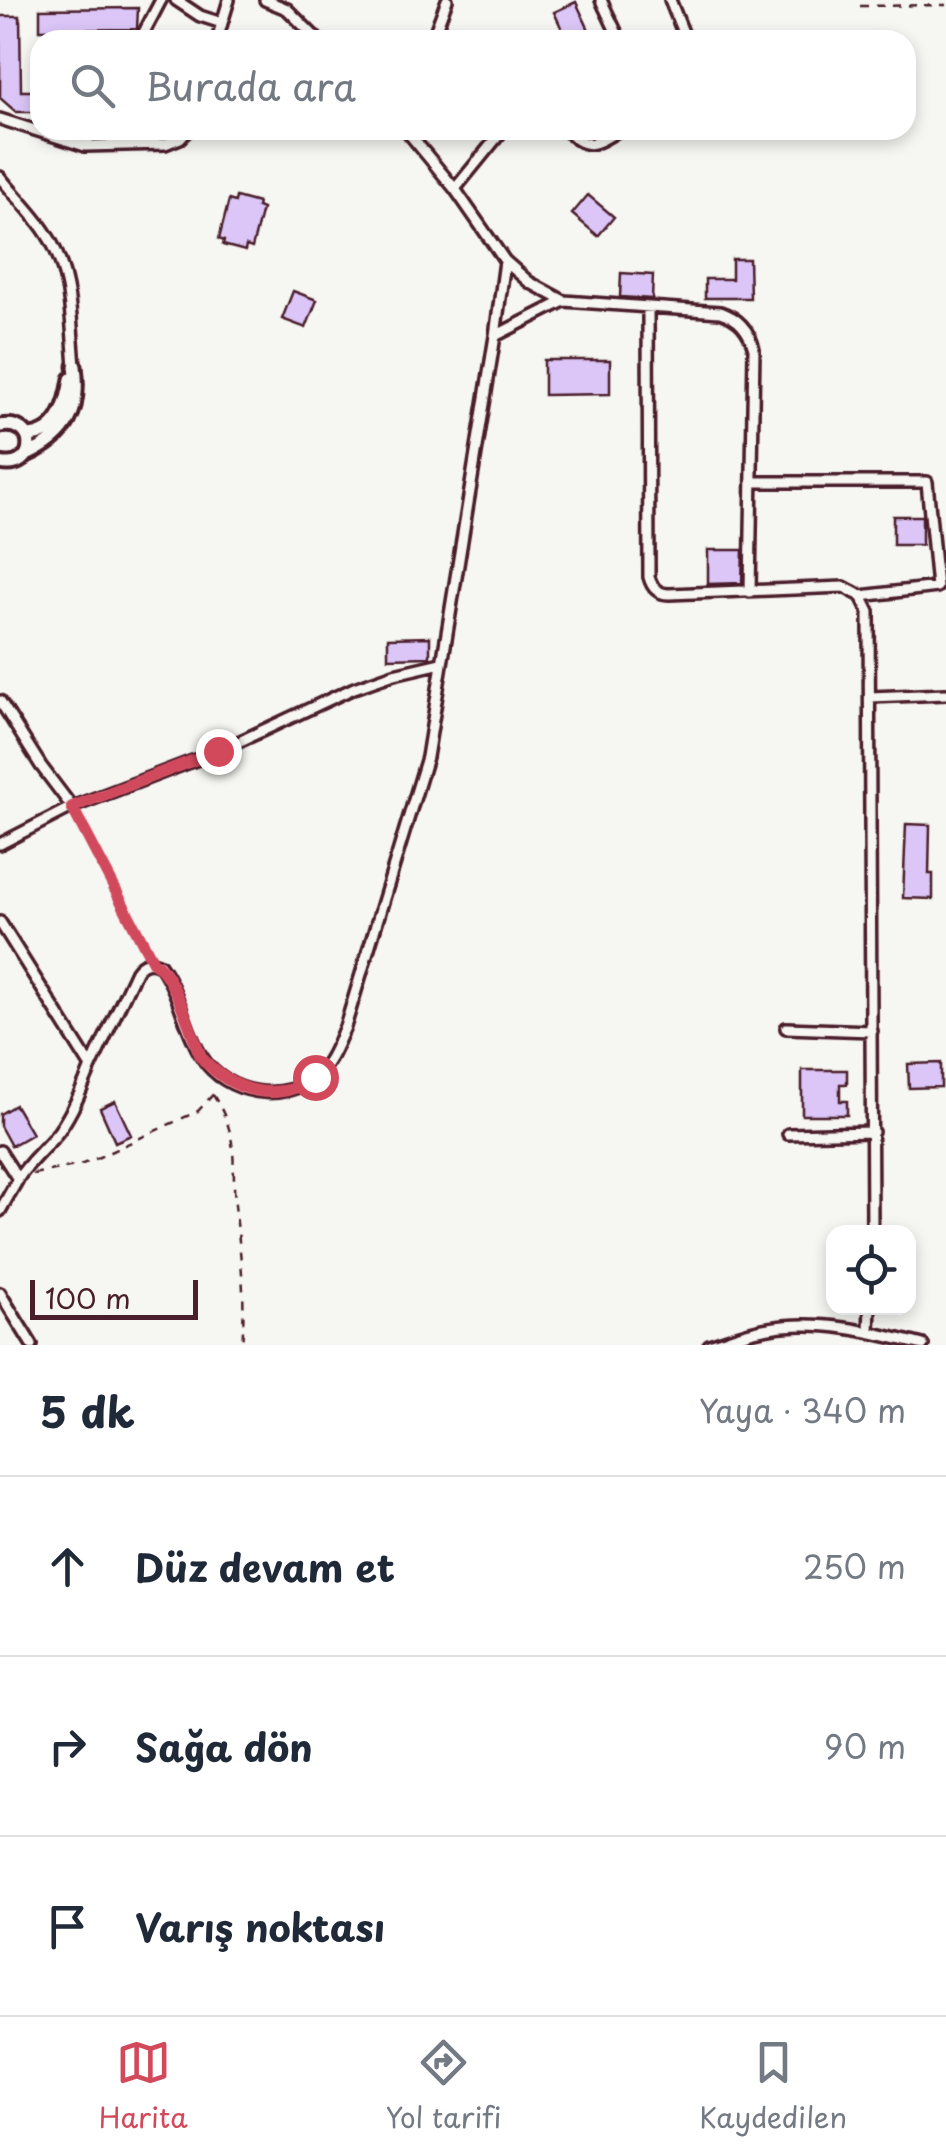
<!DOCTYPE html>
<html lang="tr">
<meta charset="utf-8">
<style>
:root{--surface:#fff;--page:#f2f2f3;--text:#1f2937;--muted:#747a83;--line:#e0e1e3;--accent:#d1495b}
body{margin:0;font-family:"Playpen Sans",sans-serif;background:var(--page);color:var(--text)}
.controls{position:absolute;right:30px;bottom:30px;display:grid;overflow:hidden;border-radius:20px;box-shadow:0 5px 15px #0003}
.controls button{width:90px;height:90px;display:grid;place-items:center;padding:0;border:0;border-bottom:2px solid var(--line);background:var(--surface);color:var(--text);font:50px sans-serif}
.scale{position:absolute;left:30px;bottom:25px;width:168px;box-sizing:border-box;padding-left:10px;border:5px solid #4a1f2b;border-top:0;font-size:28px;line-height:35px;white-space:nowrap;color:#4a1f2b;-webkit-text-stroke:8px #f6f6f2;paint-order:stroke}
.stop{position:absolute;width:30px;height:30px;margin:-22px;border:8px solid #d1495b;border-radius:50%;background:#fff}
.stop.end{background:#d1495b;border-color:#fff;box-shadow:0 2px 10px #0008}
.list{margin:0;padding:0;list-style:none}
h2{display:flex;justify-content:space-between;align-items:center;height:130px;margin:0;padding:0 40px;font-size:42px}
h2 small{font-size:32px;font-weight:400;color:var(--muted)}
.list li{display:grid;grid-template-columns:65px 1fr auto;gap:30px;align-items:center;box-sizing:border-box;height:180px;padding:0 40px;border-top:2px solid var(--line)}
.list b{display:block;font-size:38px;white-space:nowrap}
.list em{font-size:32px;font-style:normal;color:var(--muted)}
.icon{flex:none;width:55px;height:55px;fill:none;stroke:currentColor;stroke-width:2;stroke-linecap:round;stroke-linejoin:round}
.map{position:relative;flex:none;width:946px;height:1345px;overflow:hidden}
.search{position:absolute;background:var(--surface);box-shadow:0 5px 15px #0003;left:30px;right:30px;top:30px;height:110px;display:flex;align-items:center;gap:25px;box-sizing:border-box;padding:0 35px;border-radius:30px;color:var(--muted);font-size:38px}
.sheet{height:670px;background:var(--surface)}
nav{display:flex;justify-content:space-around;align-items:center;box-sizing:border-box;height:140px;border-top:2px solid var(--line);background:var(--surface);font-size:28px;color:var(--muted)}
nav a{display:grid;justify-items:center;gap:5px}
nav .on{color:var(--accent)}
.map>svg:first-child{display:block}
</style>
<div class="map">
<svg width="946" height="1345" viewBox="0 0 946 1345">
<rect width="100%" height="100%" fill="#f6f6f2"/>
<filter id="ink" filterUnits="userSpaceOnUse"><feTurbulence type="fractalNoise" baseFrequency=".01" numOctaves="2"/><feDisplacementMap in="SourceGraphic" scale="20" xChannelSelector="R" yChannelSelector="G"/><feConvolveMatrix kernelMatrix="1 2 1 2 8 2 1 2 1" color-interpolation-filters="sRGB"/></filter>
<g filter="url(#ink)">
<path fill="#dbc6f7" stroke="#4a1f2b" stroke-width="2.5" d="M576 2 589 30 567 40 554 12Z
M138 8 137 29 40 30V9Z
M0 16H20L21 91H40V112H16L0 98Z
M588 195 614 217 598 236 572 214Z
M236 197 258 203 257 207 262 209 252 248 246 246 245 251 223 245 224 241 219 239 229 200 235 202Z
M732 259H749L750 298H705V279H732Z
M621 273 653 275 652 299 620 297Z
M293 291 317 300 306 328 282 319Z
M544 360H610V394L544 395Z
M893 516H922V545H893Z
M708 550H743L742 583 708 584Z
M430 637V657L388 658V638Z
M906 824 930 825 929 874H933V899L903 898Z
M941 1063V1087L909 1088 908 1064Z
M802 1070H847V1084H840V1101H847V1115H802Z
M115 1101 131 1135 115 1142 100 1108Z
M15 1105 32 1134 11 1146 0 1126V1114Z"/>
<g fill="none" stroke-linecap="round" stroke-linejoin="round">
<g stroke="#4a1f2b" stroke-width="16">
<path id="minor" d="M176 0 200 16 222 23 229 0
M265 0 287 9 318 40
M601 0 620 40
M670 0 686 40
M140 40 161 0
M217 40 222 23
M432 40 447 0
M0 119 85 146 165 144 180 138 188 130
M566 130C587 152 596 144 619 130
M85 146 93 130
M0 177C15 196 33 213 46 233 72 272 71 322 75 366
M455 189 503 130
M505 261 529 282 564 301
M648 308 649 577C652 588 658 594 669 594L844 587 861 596 869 612 872 1232
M495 336 564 301 720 312C739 318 749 330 754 349L750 592
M752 482H927L937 587 861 596
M870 697 946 694
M0 701 41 766 72 807 219 751 354 688 394 674 441 663
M0 844 72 807
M0 922 91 1067C82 1089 73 1111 59 1131 46 1148 29 1161 18 1179
M786 1028 872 1031
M91 1067 136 971C142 962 151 960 160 965 180 993 184 1029 202 1057 225 1095 286 1105 318 1074 331 1062 337 1044 345 1027L427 757 495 336 505 261 455 189 406 130
M788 1134 873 1132
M0 1151 18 1179 0 1211
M0 1293 32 1345
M869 1331 870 1308
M709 1345C729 1339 748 1331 769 1328 821 1319 872 1332 923 1345"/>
</g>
<g stroke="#4a1f2b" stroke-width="19">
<path id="tertiary" d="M0 426C39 418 38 472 0 463
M28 436C58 435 67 405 71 379
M27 455C68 436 81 411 75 366"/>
</g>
<path stroke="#4a1f2b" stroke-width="2.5" stroke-dasharray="8 8" stroke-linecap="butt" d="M860 6 946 5
M77 817 148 952
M213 1095C242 1139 230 1166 236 1214 241 1258 246 1300 242 1345
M33 1174 80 1165 95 1159 198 1111 218 1089"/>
<use href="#minor" stroke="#f6f6f2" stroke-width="9"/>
<use href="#tertiary" stroke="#f6f6f2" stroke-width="11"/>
</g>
</g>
<g fill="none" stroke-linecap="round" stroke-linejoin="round" filter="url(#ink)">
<path stroke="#d1495b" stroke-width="12" d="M218 751 72 807 153 962C175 974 191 1033 201 1057 231 1091 276 1105 315 1077"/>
</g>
</svg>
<div class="controls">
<button><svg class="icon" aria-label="locate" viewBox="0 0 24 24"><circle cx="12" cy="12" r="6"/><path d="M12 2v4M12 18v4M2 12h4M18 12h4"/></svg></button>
</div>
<div class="scale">100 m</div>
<div class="stop" style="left:315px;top:1077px"></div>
<div class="stop end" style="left:218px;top:751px"></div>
<div class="search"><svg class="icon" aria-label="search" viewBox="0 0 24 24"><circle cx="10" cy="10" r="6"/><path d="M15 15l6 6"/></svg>Burada ara</div>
</div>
<section class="sheet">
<h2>5 dk<small>Yaya · 340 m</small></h2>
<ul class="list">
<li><svg class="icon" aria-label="ahead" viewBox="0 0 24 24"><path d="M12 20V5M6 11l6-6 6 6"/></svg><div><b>Düz devam et</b></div><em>250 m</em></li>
<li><svg class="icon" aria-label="right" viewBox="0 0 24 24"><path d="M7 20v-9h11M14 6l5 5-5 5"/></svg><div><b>Sağa dön</b></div><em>90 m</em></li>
<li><svg class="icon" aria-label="arrive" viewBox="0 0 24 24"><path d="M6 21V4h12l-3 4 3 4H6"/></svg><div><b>Varış noktası</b></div></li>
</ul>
</section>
<nav>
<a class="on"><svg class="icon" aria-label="map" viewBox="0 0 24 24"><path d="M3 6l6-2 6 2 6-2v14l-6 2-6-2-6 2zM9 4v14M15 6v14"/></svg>Harita</a>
<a><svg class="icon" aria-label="directions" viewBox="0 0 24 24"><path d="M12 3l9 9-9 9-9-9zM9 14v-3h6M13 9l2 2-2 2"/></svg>Yol tarifi</a>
<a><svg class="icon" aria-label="saved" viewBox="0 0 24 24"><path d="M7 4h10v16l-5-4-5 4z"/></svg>Kaydedilen</a>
</nav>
